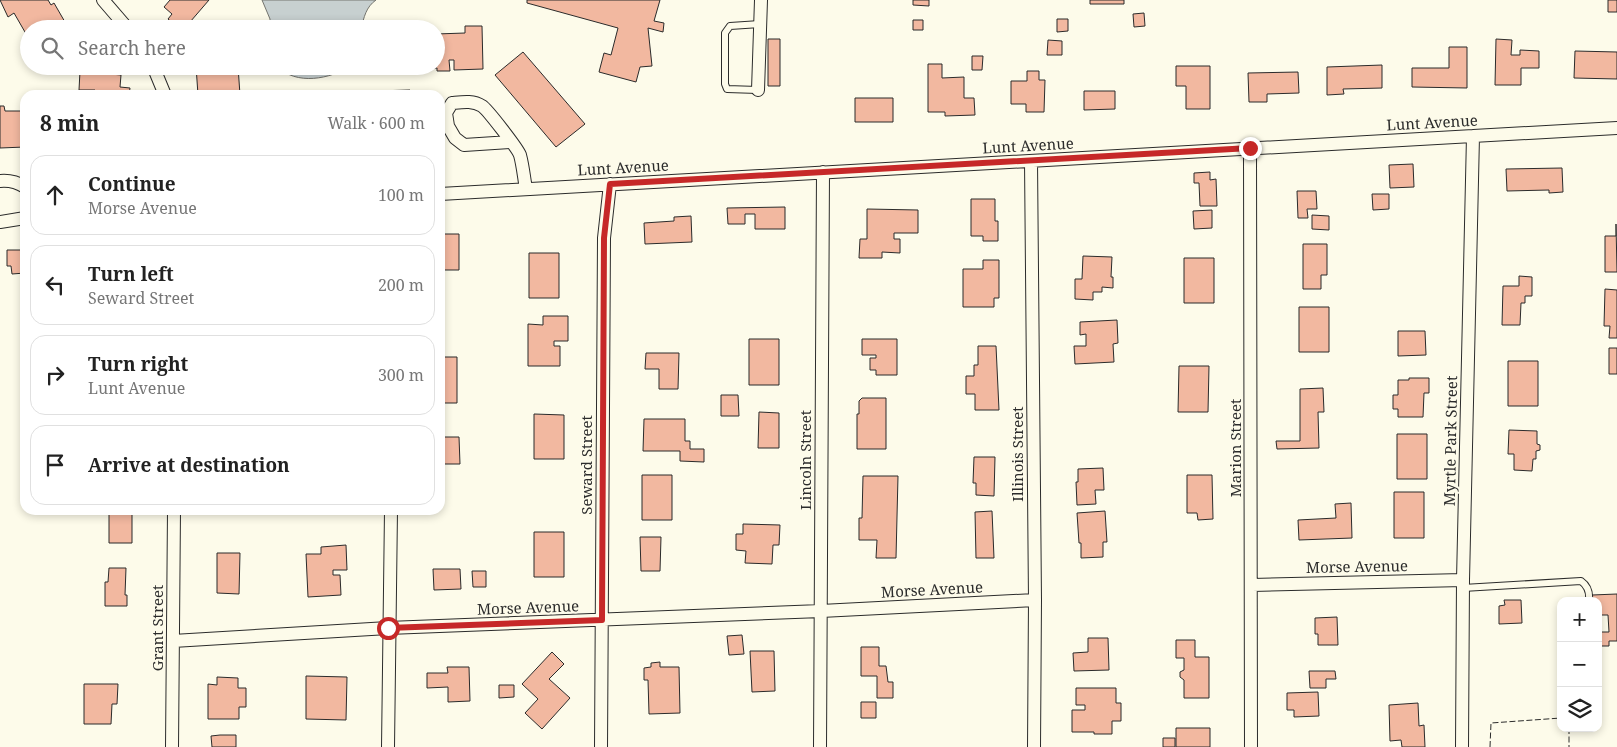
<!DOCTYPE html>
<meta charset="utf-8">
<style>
:root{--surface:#fff;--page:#f2f2f2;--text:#222;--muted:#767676;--line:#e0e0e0}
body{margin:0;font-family:"Noto Serif",serif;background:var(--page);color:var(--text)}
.controls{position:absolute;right:15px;bottom:15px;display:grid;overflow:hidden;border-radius:10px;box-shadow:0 2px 8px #0003}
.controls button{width:45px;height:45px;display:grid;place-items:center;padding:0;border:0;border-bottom:1px solid var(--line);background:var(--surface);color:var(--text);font:25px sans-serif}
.stop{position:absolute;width:15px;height:15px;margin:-11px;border:4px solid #c62828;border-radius:50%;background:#fff}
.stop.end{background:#c62828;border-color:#fff;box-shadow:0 1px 5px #0008}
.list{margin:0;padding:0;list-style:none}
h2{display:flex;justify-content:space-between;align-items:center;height:65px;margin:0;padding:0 20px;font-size:21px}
h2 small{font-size:16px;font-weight:400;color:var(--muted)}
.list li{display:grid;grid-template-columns:32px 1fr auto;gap:15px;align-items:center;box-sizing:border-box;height:80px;margin:0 10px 10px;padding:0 10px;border:1px solid var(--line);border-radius:15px}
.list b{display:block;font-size:19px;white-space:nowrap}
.list p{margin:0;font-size:16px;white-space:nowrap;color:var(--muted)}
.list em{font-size:16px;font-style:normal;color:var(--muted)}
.icon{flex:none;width:28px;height:28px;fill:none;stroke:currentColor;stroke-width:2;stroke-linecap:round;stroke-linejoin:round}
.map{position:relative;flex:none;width:1617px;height:747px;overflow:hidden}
.search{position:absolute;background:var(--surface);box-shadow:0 2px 8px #0003;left:20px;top:20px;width:425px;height:55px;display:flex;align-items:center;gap:12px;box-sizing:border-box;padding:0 18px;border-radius:28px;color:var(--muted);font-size:19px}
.panel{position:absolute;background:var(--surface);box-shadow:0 2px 8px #0003;left:20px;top:90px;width:425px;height:425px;border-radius:15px}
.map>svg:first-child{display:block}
</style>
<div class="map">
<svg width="1617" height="747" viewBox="0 0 1617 747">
<rect width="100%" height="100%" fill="#fdfbea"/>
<path fill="#c7d0d0" stroke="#74746e" d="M262 0H376C366 7 364 17 361 29H270V19Z
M277 66H351C330 79 296 86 277 66Z"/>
<path fill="#f2b8a0" stroke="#2b2b2b" d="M0 0H48L51 5 54 3 69 29H29V39L14 13 8 17Z
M170 0H209L184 29H180L168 19 172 14 164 7Z
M527 0H660L654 21 664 23 663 32 648 28 652 66 640 67 636 82 599 72 604 53 611 55 618 28 527 3Z
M913 0H929V6L913 5Z
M1090 0H1124V4H1090Z
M1608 0H1617V12H1608Z
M1144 13 1145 26 1134 27 1133 14Z
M1057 19H1068V31L1057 32Z
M913 20H923V30H913Z
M465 26H482L483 69 454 70V60H449L450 71H437V68L421 69V66H436V34L465 33Z
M768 39H780V86H768Z
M1496 39 1512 40 1511 55H1520V50L1539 51V68H1521V85H1495Z
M1048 40 1062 41V55H1047Z
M1449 47H1467V88L1412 87V68H1449Z
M1575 51 1617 52V79L1574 78Z
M523 52 585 124 556 147 495 75Z
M972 56H983L982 70H972Z
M928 64H942V78L964 77V98H974L975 115 945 116V112H928Z
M1382 65V88L1343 89 1344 94 1327 95V67Z
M196 66H238L240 95H198Z
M1176 66H1210V109H1186V86H1176Z
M80 71 121 75 120 87 130 88 129 95H95V90H79Z
M1027 71H1039V80H1045L1044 112H1026V104H1011V81H1027Z
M1298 72 1299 93 1267 94V102H1249L1248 73Z
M410 90V95H376V91Z
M1084 91H1115V109L1084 110Z
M855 98H893V122H855Z
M0 106H4L5 111H25V147L0 148Z
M1413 164 1414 187 1390 188 1389 165Z
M1562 168 1563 192 1549 193V190L1507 191 1506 169Z
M1210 172V180L1216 179 1217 206H1200L1199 183H1194V173Z
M1297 191H1316L1317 209H1307L1308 218H1298Z
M1372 194H1389V209L1373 210Z
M971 199H995V221H998V241H983V236H971Z
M785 207V229H755V214H745V224H728L727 208Z
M867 209 918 210V233H894V239H900V253L882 252V258H859L860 239H867Z
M1212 210V228L1194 229 1193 211Z
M1312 215 1329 216V230L1312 229Z
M691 216 692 242 645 244 644 223 674 221V217Z
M1616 224 1617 272H1605V236H1616Z
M440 234H459V270H440Z
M1303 244H1327V275H1321V289H1303Z
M7 250H25V273L12 274 11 266H7Z
M529 253H559V298H529Z
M1083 256 1112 257 1111 277H1113V288L1102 287V292H1093V300L1075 299V279H1082Z
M1184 258H1214V303H1184Z
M983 260H999V298H994V307H963V269H983Z
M1519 276 1532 277V296H1525V303H1521L1520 325H1502L1503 286H1519Z
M1605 289 1617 290V338H1609L1610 326H1604Z
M1299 307H1329V352H1299Z
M543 316H568V341H554V346H560V366H528V324L543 325Z
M1117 320 1118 343 1113 344 1114 362 1075 364 1074 346H1086V334L1080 335V322Z
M1398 331H1425L1426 355 1398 356Z
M749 339H779V385H749Z
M862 339H897V375H876V370H870V358H876V355H862Z
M978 346H996L999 410H975V394H966V376H974V365H978Z
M1609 348H1617V374H1609Z
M646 353H679L678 389H659V369H645Z
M440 357H457V403H440Z
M1508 361H1538V406H1508Z
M1179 366H1209L1208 412H1178Z
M1409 378H1429V393H1424L1423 417H1398V409H1393V395H1398V380H1409Z
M1323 388 1324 412H1318L1319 448 1277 449 1276 441H1300V389Z
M721 395H738L739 416H721Z
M862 398H886V449H857V414H859V401Z
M759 412 779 413V448H758Z
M534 414 564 415V459H534Z
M644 419H685V441H690V449H704V462L680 461V451H643Z
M1509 430 1537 431V444L1540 445V450L1536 451V459H1533L1532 471 1514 470V454H1508Z
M1397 434H1427V479H1397Z
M440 437H459L460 464H440Z
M974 457H995L994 496 976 495V483H973Z
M1103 468 1104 490H1095L1096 504 1077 505 1076 482H1078V469Z
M642 475H672V520H642Z
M1187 475H1212L1213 519 1198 520 1197 513H1187Z
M863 476H898L896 558H876L877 540H859V518H862Z
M1394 492H1424V538H1394Z
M1351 503 1352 538 1299 540 1298 520 1336 518 1335 504Z
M109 510H132V543H109Z
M992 511 994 558H976L975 512Z
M1105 511 1107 542H1103V557L1081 558V543H1079L1077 513Z
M743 524 780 525 779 545H773L772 564 745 563 746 551 736 550V534H743Z
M534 532H564V577H534Z
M640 537H661L660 571H641Z
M346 545 347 570H333V575H340L341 595 308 597 306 554H321V547Z
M217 553H240L239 594 217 593Z
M109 568H126L125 595H127V606H105V582H108Z
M433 569H460L461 589 434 590Z
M472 571H486V587H473Z
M1617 594V641H1609V646H1598V632H1609L1608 615H1598V601H1592V595Z
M1504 600H1521L1522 623 1499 624V606L1505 605Z
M1337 617 1338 645H1318V634H1315V618Z
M742 635 744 654 729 655 727 636Z
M1088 638H1108L1109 670 1074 671 1073 653 1088 652Z
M1176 640H1195V657H1209V698H1184V680L1180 677V672L1184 670V658H1176Z
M861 647H879V666H886L888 682H893V698H877V676H861Z
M750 651H774L775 691 752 692Z
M552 652 564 664 549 679 570 698 542 729 525 713 538 699 522 684Z
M660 662V667H679L680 713 649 714 648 680H644V668L651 667V663Z
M447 667H469L470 701 448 702V687L427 688V673H448Z
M1309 671H1335L1336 679H1326V688H1310Z
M306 676 347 677 346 720 306 719Z
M217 677 238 678V688H246V707H239V719H208V684L217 685Z
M84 684H118L117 704H112L111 724H84Z
M499 685H514V697L499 698Z
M1076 688H1116V703H1121V721H1112V734H1094V732H1072V710H1085V705H1076Z
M1318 692 1319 716 1294 717V710H1287V693Z
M861 702H876V718H861Z
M1418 703 1419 726 1424 725 1425 747H1402L1401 740 1390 741 1389 705Z
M1176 728H1210V747H1176Z
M220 735H236V747H212L211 736Z
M1163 738H1175V747H1163Z"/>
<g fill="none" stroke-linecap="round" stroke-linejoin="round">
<g stroke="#2b2b2b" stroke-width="8">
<path id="lane" d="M758 90 727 89 725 84V33L730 26 760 24
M1463 588 1581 581C1588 586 1590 592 1589 601"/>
</g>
<g stroke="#2b2b2b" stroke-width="14">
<path id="street" d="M103 0 128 29
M153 66 165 95
M758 90 761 0
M511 142 464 145 455 138 448 126 446 113 452 103C462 102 473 100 482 106 487 109 518 149 520 155 523 166 524 178 526 189
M1250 149 1251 747
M1031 161 1035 600 1034 747
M0 181C10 180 17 182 25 187
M440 194 1617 128
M0 222 25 218
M1252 585 1463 580
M173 641 388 628 821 611 1035 600
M172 747 174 510
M388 747 391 510
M601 747 604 238 610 184
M820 747 823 172
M1462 747 1463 580 1473 136"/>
</g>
<use href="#lane" stroke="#fdfbea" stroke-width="6"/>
<use href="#street" stroke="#fdfbea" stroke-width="12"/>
<path stroke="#2b2b2b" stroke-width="1" stroke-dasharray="6 2.5" stroke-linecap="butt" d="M1569 728V747
M1490 747 1491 723 1561 718"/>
</g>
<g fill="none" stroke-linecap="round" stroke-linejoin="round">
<path stroke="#c62828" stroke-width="6" d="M388 628 602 620 604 238 610 184 1250 148"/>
</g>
<g text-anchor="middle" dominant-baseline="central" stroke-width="4" stroke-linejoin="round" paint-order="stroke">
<g font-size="15" fill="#2b2b2b" stroke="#fdfbea">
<text transform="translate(1432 122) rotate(-3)">Lunt Avenue</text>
<text transform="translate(1028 145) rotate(-3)">Lunt Avenue</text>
<text transform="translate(623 167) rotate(-3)">Lunt Avenue</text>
<text transform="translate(1450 441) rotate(-89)">Myrtle Park Street</text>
<text transform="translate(1235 448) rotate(-90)">Marion Street</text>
<text transform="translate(1017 454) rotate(-90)">Illinois Street</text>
<text transform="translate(805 460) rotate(-90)">Lincoln Street</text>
<text transform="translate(586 465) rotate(-90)">Seward Street</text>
<text transform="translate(1357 566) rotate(-1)">Morse Avenue</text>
<text transform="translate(932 589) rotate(-3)">Morse Avenue</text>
<text transform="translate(528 607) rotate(-2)">Morse Avenue</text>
<text transform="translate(157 628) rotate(-90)">Grant Street</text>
</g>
</g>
</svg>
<div class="controls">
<button>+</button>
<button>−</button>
<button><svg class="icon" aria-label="layers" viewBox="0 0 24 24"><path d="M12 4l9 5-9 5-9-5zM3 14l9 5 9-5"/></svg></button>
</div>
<div class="stop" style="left:388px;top:628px"></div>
<div class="stop end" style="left:1250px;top:148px"></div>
<div class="search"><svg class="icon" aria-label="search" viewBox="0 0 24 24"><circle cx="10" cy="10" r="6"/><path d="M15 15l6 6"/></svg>Search here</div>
<section class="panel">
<h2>8 min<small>Walk · 600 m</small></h2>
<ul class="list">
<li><svg class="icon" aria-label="ahead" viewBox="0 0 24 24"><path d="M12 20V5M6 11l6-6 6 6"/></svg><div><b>Continue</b><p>Morse Avenue</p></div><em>100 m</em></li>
<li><svg class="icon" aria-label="left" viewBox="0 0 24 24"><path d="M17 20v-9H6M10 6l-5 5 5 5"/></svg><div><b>Turn left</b><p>Seward Street</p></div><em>200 m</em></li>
<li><svg class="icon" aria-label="right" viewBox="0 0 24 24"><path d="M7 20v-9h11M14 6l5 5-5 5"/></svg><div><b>Turn right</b><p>Lunt Avenue</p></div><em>300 m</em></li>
<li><svg class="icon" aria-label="arrive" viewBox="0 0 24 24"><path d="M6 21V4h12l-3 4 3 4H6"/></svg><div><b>Arrive at destination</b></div></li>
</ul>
</section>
</div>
